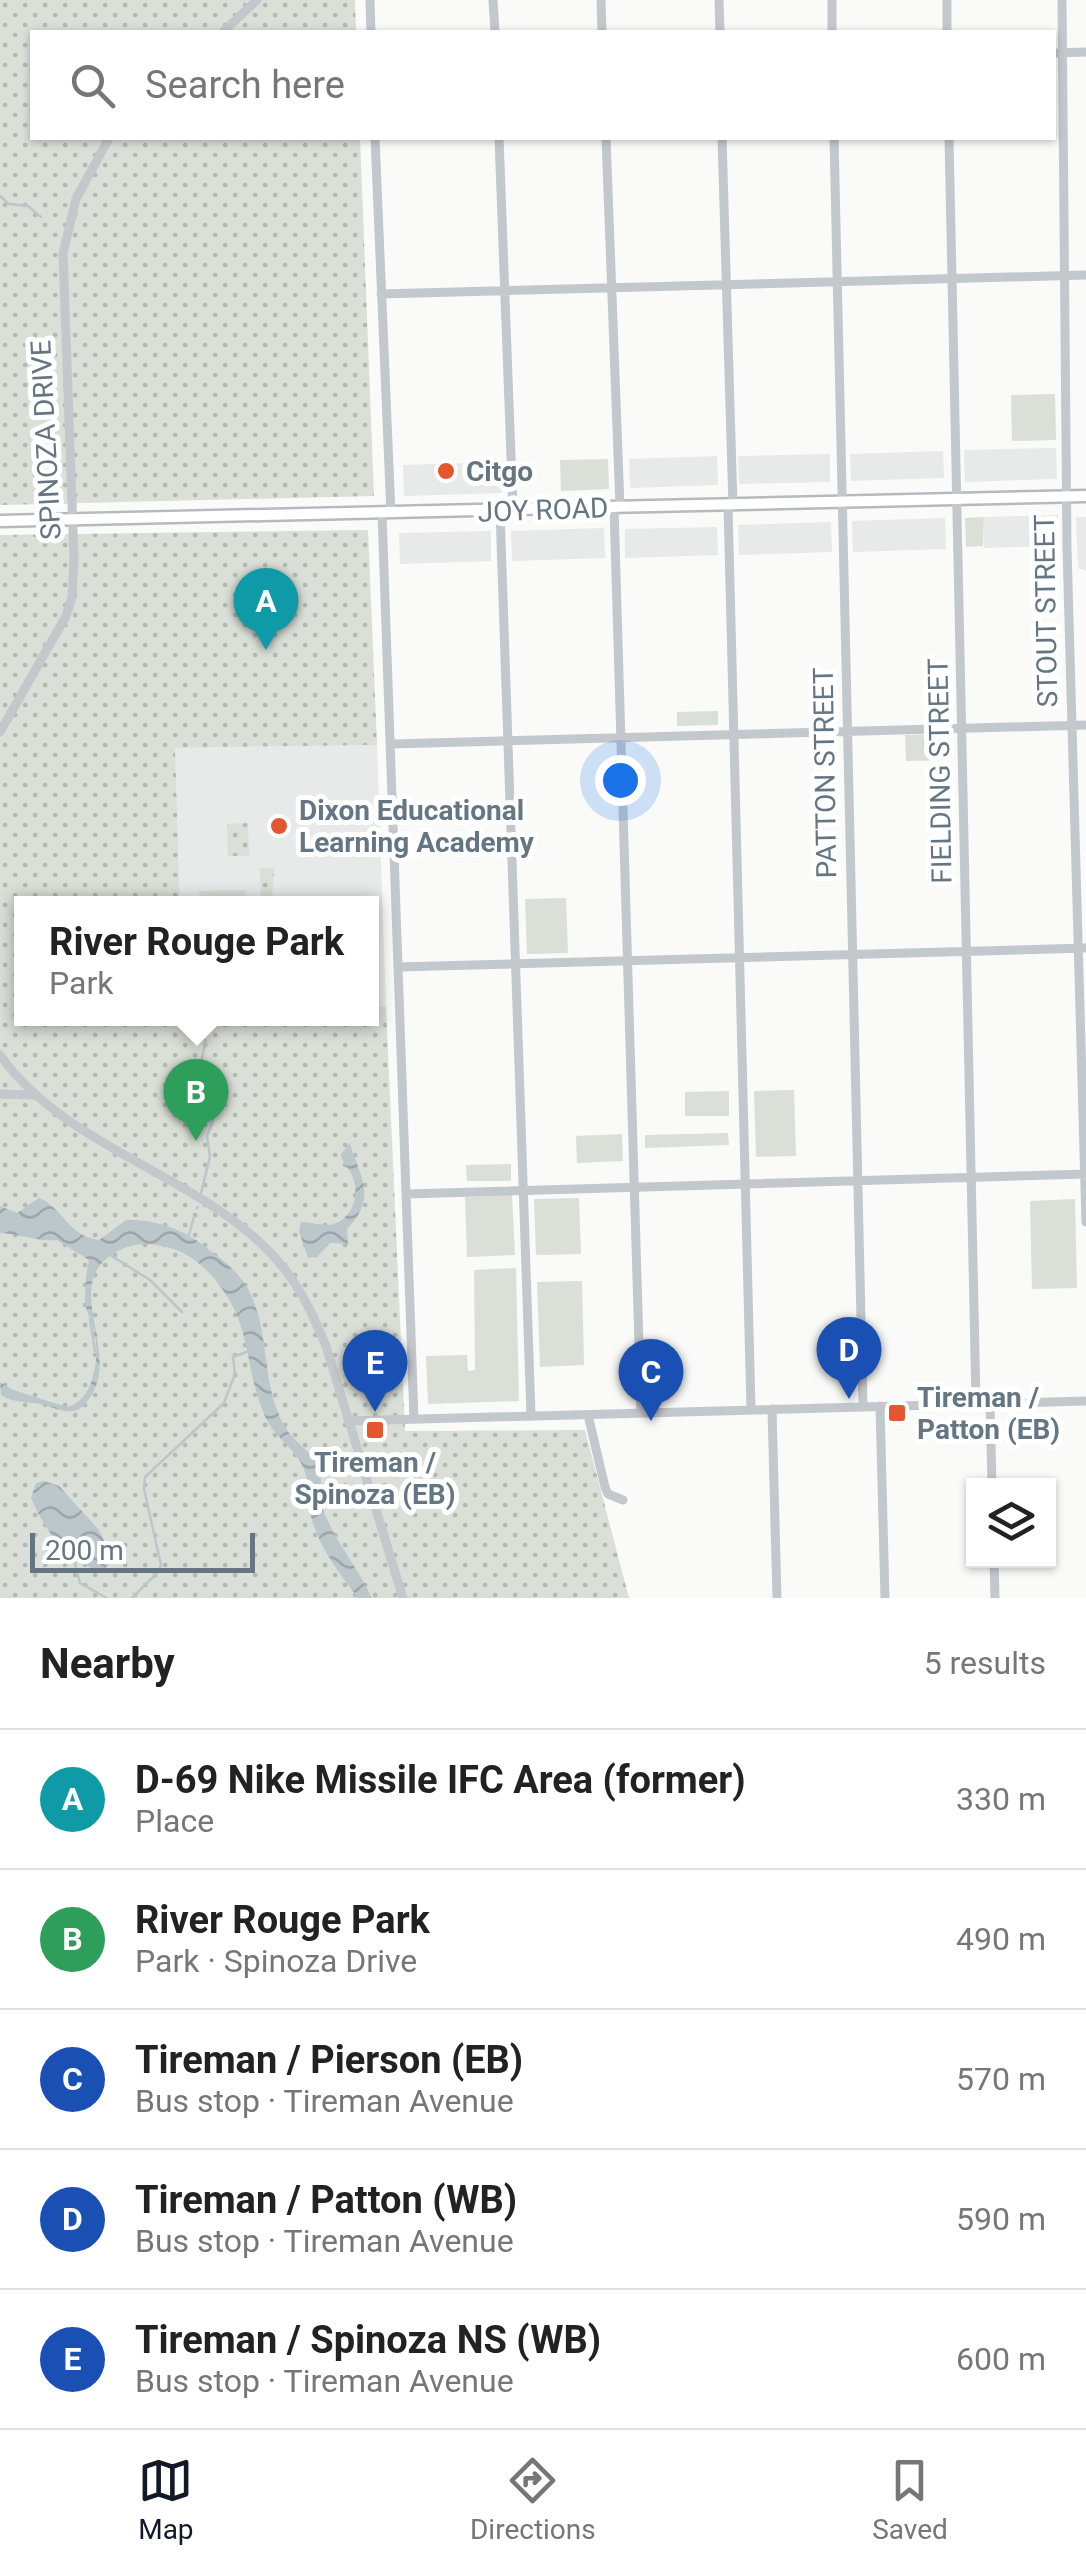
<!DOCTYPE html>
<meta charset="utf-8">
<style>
:root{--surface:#fff;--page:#f2f2f2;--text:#222;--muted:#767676;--line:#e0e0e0;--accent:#111827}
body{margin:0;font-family:Roboto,sans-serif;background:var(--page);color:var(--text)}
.controls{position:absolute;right:30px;bottom:30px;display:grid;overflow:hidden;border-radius:0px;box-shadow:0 2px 8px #0004}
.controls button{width:90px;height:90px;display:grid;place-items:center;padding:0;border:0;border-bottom:2px solid var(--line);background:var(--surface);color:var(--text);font:50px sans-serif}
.scale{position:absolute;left:30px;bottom:25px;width:225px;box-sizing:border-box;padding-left:10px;border:5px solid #657683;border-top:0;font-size:28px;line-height:35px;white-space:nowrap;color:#657683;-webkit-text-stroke:8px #fff;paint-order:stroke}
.you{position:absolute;left:620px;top:780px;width:35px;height:35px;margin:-25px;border:8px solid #fff;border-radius:50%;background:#1a73e8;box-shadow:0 0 0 15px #1a73e833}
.badge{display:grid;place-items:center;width:65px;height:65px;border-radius:50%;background:var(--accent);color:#fff;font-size:32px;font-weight:700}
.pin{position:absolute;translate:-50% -82px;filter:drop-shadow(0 2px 5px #0008)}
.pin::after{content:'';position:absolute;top:52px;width:35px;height:30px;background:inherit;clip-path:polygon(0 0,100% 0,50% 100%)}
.popup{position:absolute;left:14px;top:896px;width:365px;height:130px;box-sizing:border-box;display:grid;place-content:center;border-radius:0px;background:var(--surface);filter:drop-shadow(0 2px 8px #0005);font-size:32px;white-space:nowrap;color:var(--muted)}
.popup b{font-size:38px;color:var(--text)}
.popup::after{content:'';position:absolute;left:50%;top:100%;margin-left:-20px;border:20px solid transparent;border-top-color:var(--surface)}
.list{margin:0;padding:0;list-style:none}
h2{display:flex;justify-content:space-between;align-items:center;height:130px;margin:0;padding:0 40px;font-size:42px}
h2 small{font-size:32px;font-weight:400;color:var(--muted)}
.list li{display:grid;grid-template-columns:65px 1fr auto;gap:30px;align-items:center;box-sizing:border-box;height:140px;padding:0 40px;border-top:2px solid var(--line)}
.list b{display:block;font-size:38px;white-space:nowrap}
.list p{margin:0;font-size:32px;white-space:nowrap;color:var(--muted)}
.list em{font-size:32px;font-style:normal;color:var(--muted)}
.icon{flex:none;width:55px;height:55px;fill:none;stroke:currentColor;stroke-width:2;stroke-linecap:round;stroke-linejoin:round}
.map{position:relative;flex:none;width:1086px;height:1598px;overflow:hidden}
.search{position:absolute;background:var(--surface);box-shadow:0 2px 8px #0004;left:30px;right:30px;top:30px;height:110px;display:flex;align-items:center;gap:25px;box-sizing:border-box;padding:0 35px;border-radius:0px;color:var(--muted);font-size:38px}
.sheet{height:830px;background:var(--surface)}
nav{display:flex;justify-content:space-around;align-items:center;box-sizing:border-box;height:140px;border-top:2px solid var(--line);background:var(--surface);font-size:28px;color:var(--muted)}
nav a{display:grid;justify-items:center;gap:5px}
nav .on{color:var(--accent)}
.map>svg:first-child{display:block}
</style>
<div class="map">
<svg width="1086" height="1598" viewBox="0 0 1086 1598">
<defs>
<pattern id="park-dots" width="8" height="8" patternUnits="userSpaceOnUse" patternTransform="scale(2.5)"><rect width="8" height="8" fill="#dadfd7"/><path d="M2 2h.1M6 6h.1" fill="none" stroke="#b4b9b4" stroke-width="1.8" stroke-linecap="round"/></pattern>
<pattern id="water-waves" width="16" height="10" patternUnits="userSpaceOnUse" patternTransform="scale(2.5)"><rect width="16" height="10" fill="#bbc7cb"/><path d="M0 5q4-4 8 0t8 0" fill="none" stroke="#9ca6aa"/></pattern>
</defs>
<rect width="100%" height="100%" fill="#fafaf8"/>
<path fill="#e8e9e9" d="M1056 448 1057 479 965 482 964 450Z
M943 451 944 478 851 481 850 454Z
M830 454V482L739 484 738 456Z
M717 456 718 485 630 488 629 459Z
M501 462 502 493 404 496 403 465Z
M1058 515V546L984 548V517Z
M1076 517H1086V571L1078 568Z
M945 518 946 549 853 552 852 521Z
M831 522 832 552 739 555 738 525Z
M717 527 718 555 625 558V529Z
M604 528 605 558 512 561 511 531Z
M491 531V561L400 564 399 533Z
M377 745 386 1007H371V904L180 903 175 748Z"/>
<path fill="#dadfd7" d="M1055 394 1056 440 1012 441 1011 395Z
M608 459 609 489 561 491 560 460Z
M984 517 983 546 966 547 965 518Z
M718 711V725L677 726V712Z
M947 734 948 760 906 761 905 735Z
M245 890 246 903H200L199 891Z
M566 898 568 953 527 954 525 899Z
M794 1090 796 1156 756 1157 754 1091Z
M729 1091V1116H685V1092Z
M728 1133 729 1145 645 1148V1135Z
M622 1134 623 1161 577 1163 576 1136Z
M511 1164V1181H467L466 1165Z
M512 1195 515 1255 467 1257 465 1197Z
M579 1198 581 1254 536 1255 534 1199Z
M1075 1199 1077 1288 1032 1289 1030 1201Z
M516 1268 519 1401 428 1404 426 1356 467 1355 468 1371 475 1370 474 1270Z
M582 1281 584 1365 540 1367 537 1282Z"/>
<path fill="url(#park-dots)" d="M0 0H355L356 32H32V138H360L374 496 0 505Z
M368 530 377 745 175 748 180 903 21 904V1018H371V1007H386L405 1431 585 1430 629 1598H0V535Z
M248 823 249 856H228L227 824Z
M260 868H274L272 900H261Z"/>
<path fill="url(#water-waves)" d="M350 1143C360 1178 378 1196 347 1229L348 1244 330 1243 318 1256 308 1258 299 1231 301 1222C311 1222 325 1227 334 1224 354 1217 360 1193 352 1175 347 1166 343 1164 341 1154Z
M39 1198C60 1205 69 1237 99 1240L126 1220C153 1219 184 1229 204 1246 222 1259 242 1274 251 1295 271 1338 260 1382 285 1427 292 1440 307 1448 315 1461 326 1476 317 1495 324 1512 336 1543 358 1568 372 1598H358C337 1570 319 1548 310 1513 307 1498 310 1484 304 1469 295 1447 272 1436 264 1414 242 1360 254 1323 211 1275 193 1255 173 1245 145 1244 134 1244 126 1247 116 1252 57 1285 127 1355 86 1403 81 1409 75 1412 67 1411 59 1411 52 1407 45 1405 30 1401 14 1404 1 1395L0 1382 13 1390 67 1407C95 1401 100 1355 94 1331 92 1320 86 1313 85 1301 85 1287 86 1273 89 1260L57 1240C35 1242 23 1234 0 1233V1206L17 1213Z
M44 1481 59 1486 99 1530 106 1545 108 1565 102 1572C65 1560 46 1532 31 1498L36 1483Z"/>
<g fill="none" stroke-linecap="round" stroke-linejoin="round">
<path stroke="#bbc7cb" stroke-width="2.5" d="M0 196 9 204 28 206 41 217
M198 1034 206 1041 200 1066 218 1087 216 1113 207 1136 210 1157 200 1197
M197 1208 198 1207
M189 1235 194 1217
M110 1255 150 1280 182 1312
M90 1319 95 1351
M73 1556 80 1583 107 1598
M132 1598 157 1573 161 1565 144 1489 145 1477 224 1403 235 1374 233 1357 252 1350"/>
<g stroke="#b5babe" stroke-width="15">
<path id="major" d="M0 521 1086 496"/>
</g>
<path stroke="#c3c8cc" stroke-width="9" d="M370 0 371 32
M493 0 495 32
M601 0 602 32
M719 0 720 32
M832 0V32
M947 0V32
M1062 0 1067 549 1086 1222
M223 32 257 0
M1054 53 1086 52
M375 138 391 514
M499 138 513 510
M606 138 620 507
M722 138 733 506
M834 138 863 1407
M949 138 976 1403
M381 294 1086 275
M728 506 751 1409
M614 508 641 1412
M500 511 531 1415
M382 514 414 1419
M0 732 66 616 72 597 74 559 63 253 76 199 109 138
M391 744 1086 725
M399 967 1086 948
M0 1055C71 1155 213 1176 287 1272 304 1295 315 1320 326 1346L403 1598
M0 1094 34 1095
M407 1194 1086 1174
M990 1403 992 1486
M880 1406 885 1598
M772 1409 777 1598
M588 1415 605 1487 608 1494 623 1500
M348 1421 1086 1401
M994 1560 995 1598"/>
<use href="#major" stroke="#fff" stroke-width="10"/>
</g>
<g fill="#e4572e" stroke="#fff" stroke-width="4">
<circle cx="446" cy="471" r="10"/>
<circle cx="279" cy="826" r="10"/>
<rect x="887" y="1403" width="20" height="20" rx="5"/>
<rect x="365" y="1420" width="20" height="20" rx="5"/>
</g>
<g text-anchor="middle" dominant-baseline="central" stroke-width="10" stroke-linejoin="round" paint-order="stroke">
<g font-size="28" fill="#657683" stroke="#fff">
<text transform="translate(46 440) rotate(-93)">SPINOZA DRIVE</text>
<text transform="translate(543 510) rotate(-2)">JOY ROAD</text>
<text transform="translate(1046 611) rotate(-91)">STOUT STREET</text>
<text transform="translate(940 771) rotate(-91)">FIELDING STREET</text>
<text transform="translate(825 773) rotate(-91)">PATTON STREET</text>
</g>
<g font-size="28" font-weight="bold" fill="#657683" stroke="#fff" text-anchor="start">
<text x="466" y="471">Citgo</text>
<text x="299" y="810">Dixon Educational<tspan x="299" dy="32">Learning Academy</tspan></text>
<text x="917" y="1397">Tireman /<tspan x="917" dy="32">Patton (EB)</tspan></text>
<text x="375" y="1462" text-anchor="middle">Tireman /<tspan x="375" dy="32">Spinoza (EB)</tspan></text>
</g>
</g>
</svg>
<div class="controls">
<button><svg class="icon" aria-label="layers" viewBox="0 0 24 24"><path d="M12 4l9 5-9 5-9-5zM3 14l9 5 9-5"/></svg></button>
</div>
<div class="scale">200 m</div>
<div class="you"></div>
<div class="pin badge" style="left:266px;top:650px;background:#0f9aa8">A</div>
<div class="pin badge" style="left:196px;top:1141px;background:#2e9e5b">B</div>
<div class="popup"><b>River Rouge Park</b>Park</div>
<div class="pin badge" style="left:651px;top:1421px;background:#1a4fb4">C</div>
<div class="pin badge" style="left:849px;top:1399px;background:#1a4fb4">D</div>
<div class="pin badge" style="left:375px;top:1412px;background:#1a4fb4">E</div>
<div class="search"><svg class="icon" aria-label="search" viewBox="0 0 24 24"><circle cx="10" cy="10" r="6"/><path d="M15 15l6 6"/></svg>Search here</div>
</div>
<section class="sheet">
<h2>Nearby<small>5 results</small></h2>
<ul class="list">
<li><span class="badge" style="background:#0f9aa8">A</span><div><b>D-69 Nike Missile IFC Area (former)</b><p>Place</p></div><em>330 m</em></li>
<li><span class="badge" style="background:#2e9e5b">B</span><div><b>River Rouge Park</b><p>Park · Spinoza Drive</p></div><em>490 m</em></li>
<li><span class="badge" style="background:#1a4fb4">C</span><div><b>Tireman / Pierson (EB)</b><p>Bus stop · Tireman Avenue</p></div><em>570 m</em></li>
<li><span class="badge" style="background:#1a4fb4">D</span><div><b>Tireman / Patton (WB)</b><p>Bus stop · Tireman Avenue</p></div><em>590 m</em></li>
<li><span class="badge" style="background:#1a4fb4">E</span><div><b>Tireman / Spinoza NS (WB)</b><p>Bus stop · Tireman Avenue</p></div><em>600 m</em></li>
</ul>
</section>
<nav>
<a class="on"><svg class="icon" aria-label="map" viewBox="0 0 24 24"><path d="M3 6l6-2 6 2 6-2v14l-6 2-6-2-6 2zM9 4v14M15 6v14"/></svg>Map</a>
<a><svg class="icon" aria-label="directions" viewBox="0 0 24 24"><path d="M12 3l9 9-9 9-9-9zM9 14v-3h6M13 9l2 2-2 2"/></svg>Directions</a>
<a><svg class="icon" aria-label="saved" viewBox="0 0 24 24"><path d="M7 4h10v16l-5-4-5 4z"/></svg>Saved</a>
</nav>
